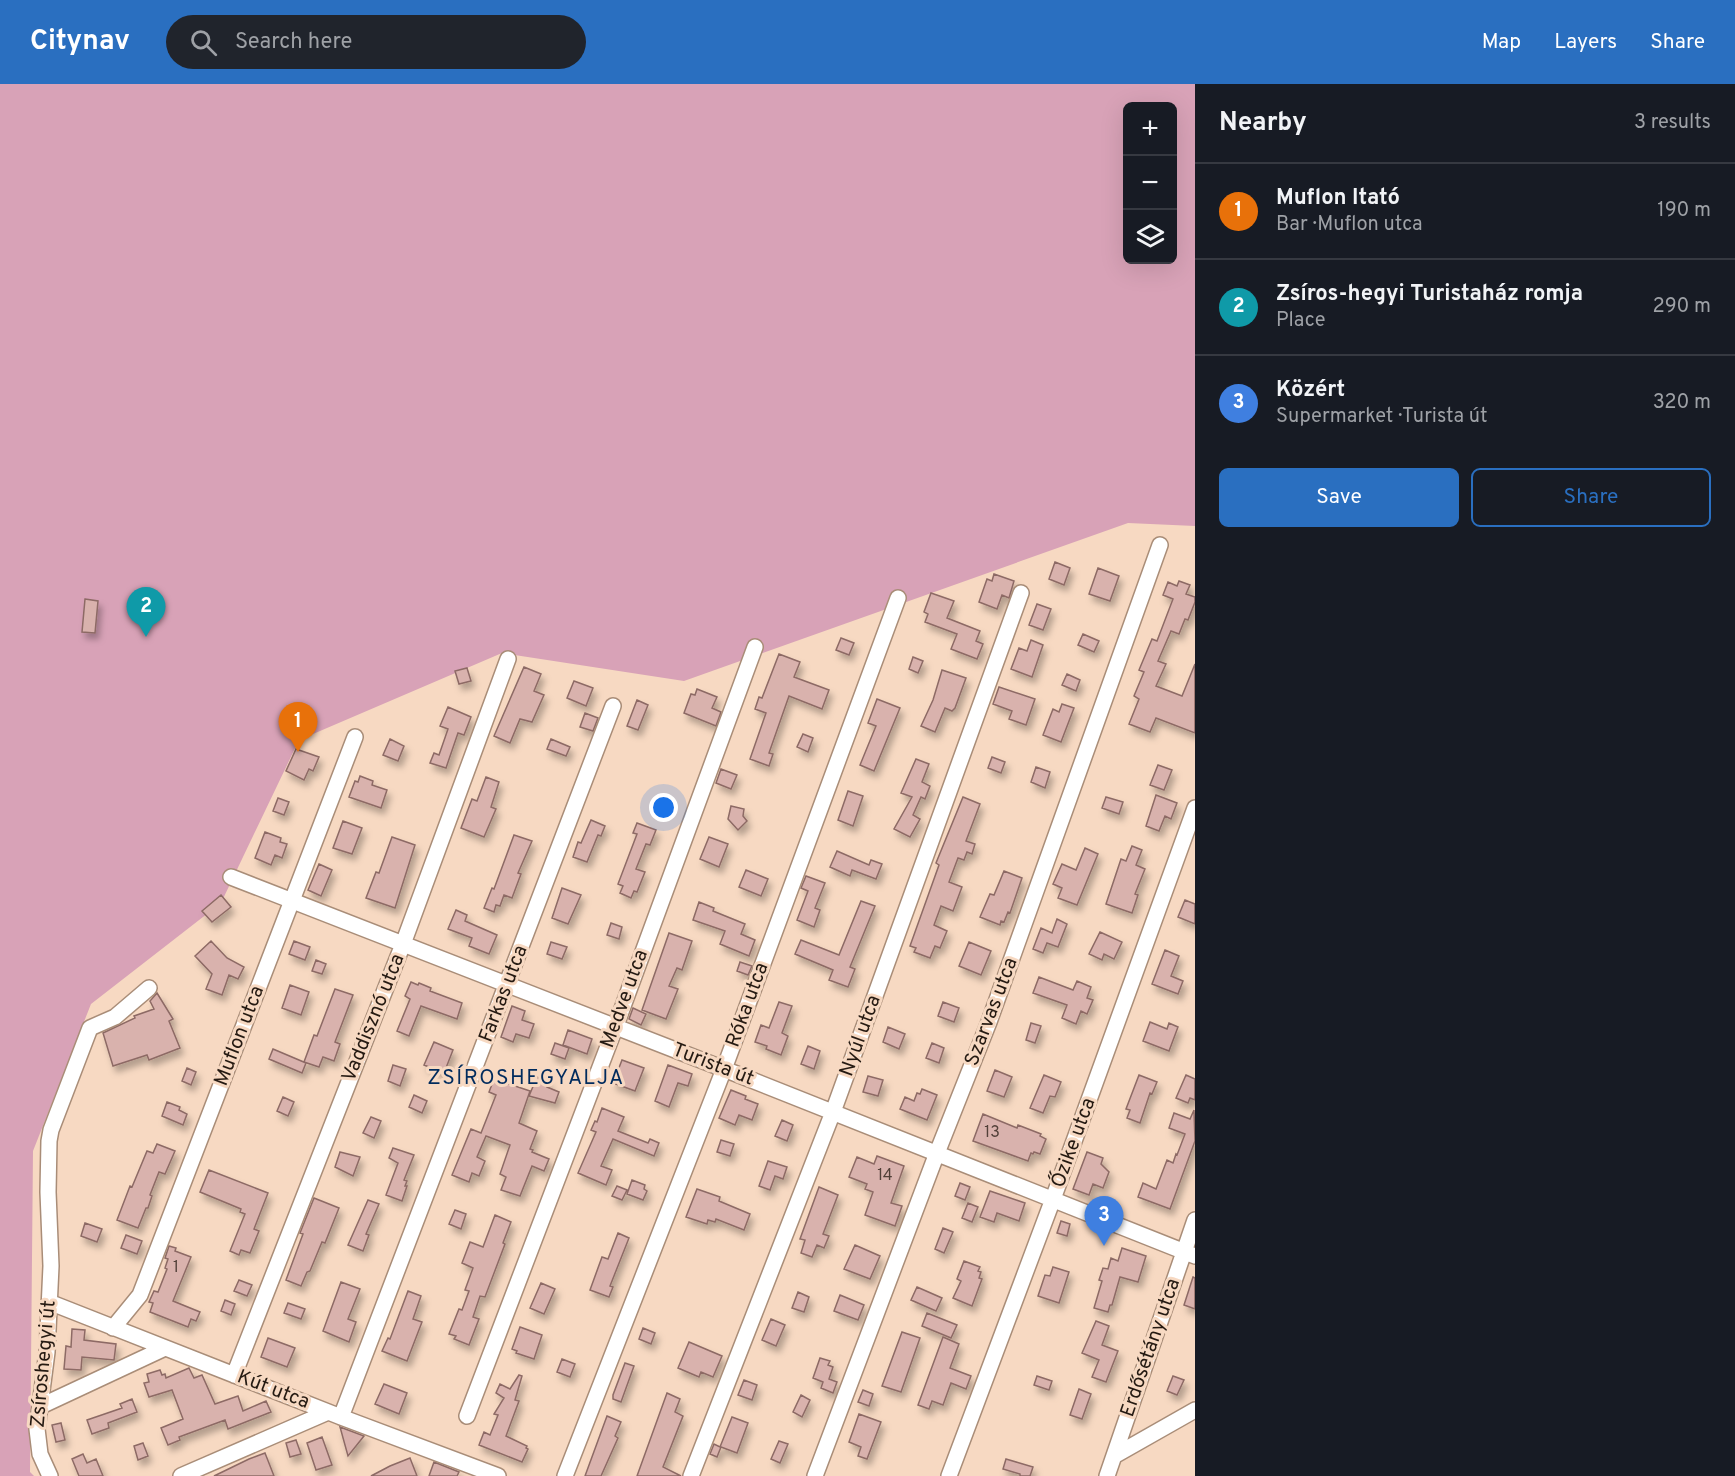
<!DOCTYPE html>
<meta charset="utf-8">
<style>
:root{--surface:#171b24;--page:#20242c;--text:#f1f3f6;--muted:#9ea1a6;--line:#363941;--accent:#2a6fc0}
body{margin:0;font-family:Overpass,sans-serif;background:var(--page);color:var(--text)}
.controls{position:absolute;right:18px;top:18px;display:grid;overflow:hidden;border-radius:9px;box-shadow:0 6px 24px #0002}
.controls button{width:54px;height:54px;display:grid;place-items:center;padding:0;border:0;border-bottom:2px solid var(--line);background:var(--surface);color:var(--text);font:30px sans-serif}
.you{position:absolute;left:664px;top:724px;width:21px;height:21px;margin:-15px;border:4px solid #fff;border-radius:50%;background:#1a73e8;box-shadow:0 0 0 9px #1a73e833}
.badge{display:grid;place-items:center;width:39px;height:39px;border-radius:50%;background:var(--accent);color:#fff;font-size:20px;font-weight:700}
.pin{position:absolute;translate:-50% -50px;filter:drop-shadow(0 2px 3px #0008)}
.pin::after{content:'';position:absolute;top:32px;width:21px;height:18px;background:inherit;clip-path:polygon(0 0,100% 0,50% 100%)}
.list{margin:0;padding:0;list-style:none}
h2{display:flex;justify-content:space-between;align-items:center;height:78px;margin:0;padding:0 24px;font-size:26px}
h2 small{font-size:20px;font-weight:400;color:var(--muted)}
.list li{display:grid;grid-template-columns:39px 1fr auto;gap:18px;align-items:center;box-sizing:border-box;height:96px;padding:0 24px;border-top:2px solid var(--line)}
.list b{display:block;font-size:22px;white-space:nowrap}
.list p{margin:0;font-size:20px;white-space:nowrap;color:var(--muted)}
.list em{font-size:20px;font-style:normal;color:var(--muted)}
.actions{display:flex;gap:12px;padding:18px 24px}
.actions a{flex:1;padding:14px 0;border:2px solid var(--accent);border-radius:9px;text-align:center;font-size:21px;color:var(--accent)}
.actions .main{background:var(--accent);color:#fff}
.icon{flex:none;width:33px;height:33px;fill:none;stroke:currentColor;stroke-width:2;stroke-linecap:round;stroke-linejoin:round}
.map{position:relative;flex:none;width:1195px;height:1392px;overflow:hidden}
header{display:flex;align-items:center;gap:36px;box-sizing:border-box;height:84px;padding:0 30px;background:var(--accent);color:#fff}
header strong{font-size:28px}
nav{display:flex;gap:33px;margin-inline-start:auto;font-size:21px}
.search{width:420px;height:54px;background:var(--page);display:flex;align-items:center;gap:15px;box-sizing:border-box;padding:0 21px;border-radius:33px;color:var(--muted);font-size:22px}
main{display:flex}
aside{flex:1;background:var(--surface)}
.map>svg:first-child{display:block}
</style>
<header>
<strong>Citynav</strong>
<div class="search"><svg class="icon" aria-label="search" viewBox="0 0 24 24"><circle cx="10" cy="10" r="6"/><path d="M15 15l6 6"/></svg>Search here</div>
<nav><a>Map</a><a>Layers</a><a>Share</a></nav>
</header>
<main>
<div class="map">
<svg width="1195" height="1392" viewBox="0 0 1195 1392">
<defs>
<filter id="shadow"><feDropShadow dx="3.5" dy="6" stdDeviation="3" flood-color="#0004"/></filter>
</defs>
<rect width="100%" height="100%" fill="#f7d9c2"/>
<path fill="#d8a2b7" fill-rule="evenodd" d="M0 0H1195V442L1128 439 684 597 502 569 299 656 221 819 91 920 33 1067 30 1388 34 1392H0ZM1128 22H1172V176H1128Z"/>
<path fill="#d9b2ad" stroke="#8d6a65" stroke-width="1.5" filter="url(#shadow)" d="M1055 478 1070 484 1064 501 1049 495Z
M1098 484 1119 492 1110 517 1089 510Z
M994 490 1014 497 1009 514 1002 511 997 525 979 518 987 495 992 497Z
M1179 497 1190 501 1186 510 1195 513V518L1188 536 1185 535 1179 550 1171 547 1158 577 1166 580 1156 602 1182 612 1195 580V649L1156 634 1150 648 1129 640 1139 615 1134 612 1144 588 1139 586 1152 555 1157 557 1173 515 1163 511 1168 498 1177 502Z
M931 509 954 517 947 534 980 547 976 557 983 560 977 575 951 565 957 550 925 538 928 530 924 528Z
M85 515 98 517 95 549 82 548Z
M1037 520 1051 525 1043 546 1029 541Z
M1083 550 1099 557 1094 568 1078 561Z
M841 554 854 559 849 571 836 566Z
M1031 556 1043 561 1032 593 1011 585 1019 564 1027 567Z
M779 570 800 578 794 593 829 606 822 625 789 612 769 669 773 670 769 682 750 675 766 629 755 625 759 613 762 614Z
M913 573 923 577 918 589 909 585Z
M524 583 541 590 534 607 544 611 532 638 520 635 510 659 494 652Z
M467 584 471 597 459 600 455 587Z
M942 586 966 594 955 624 952 627 945 624 935 648 921 642 933 616Z
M1067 590 1080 596 1076 607 1062 601Z
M574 597 593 604 586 622 567 614Z
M999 603 1035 615 1026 641 1009 635 1012 627 993 620Z
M697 605 717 613 712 624 721 628 716 642 684 629 691 610 695 611Z
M877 615 900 624 874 687 860 681 876 642 868 639Z
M637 616 648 621 638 646 627 642Z
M1062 620 1074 624 1061 658 1043 651 1053 625 1059 628Z
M448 623 471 633 464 651 458 649 446 684 430 679 434 669 439 671 448 645 440 642Z
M585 629 598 634 593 647 580 643Z
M803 650 813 654 808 668 797 663Z
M390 655 404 662 398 677 383 671Z
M551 655 570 663 566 672 547 665Z
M296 665 319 673 313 687 309 685 304 696 286 687Z
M992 673 1005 678 1001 689 988 684Z
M916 675 929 680 922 698 930 702 925 715 921 713 913 731 920 735 910 753 894 745 912 713 901 709Z
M1158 681 1172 686 1164 706 1150 701Z
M1036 683 1050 688 1045 704 1031 698Z
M721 685 737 691 731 705 716 699Z
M360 692 373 697 372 701 387 706 381 724 349 713 355 697 358 698Z
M486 693 499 698 491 723 496 725 484 753 461 744 472 715 477 717Z
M848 707 863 712 853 742 838 736Z
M1156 711 1177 719 1171 735 1165 732 1159 747 1146 742Z
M963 713 980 720 966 757 975 760 972 770 967 768 964 776 958 774 949 798 962 803 953 827 941 822 934 841 947 847 940 864 935 862 930 874 914 868 916 864 910 862 939 781 936 779Z
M1106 713 1123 718 1119 730 1102 724Z
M278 714 289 718 284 731 273 727Z
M731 722 744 725 743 732 747 737 738 746 728 735Z
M591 736 605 742 601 752 598 751 587 778 573 773 578 758 581 759Z
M343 737 362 744 352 770 333 764Z
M637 739 656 746 650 761 646 760 636 785 645 788 637 808 634 807 631 814 620 809 623 802 618 800 637 750 633 749Z
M265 748 281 754 280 758 287 760 282 774 275 771 271 781 255 774Z
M514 751 532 757 518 789 521 790 512 814 504 811 500 822 496 821 494 828 484 824 492 804 494 805Z
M392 753 415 761 395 824 366 814 376 788 379 789Z
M709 753 728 760 719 783 700 775Z
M1132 762 1142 766 1136 781 1145 785 1135 810 1138 811 1132 829 1106 820 1121 775 1126 777Z
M1085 764 1098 770 1077 821 1058 814 1062 804 1053 800 1062 780 1076 786Z
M837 767 869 781 871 776 882 780 876 795 852 786 850 792 830 783Z
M319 780 332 786 321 812 308 806Z
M746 786 768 795 761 812 739 803Z
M1004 787 1022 794 1010 829 1008 828 1004 838 1001 837 1000 841 980 833 990 810 994 811Z
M806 792 825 799 815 824 820 826 814 843 797 836 808 807 801 804Z
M562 804 581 811 568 840 552 834Z
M221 811 231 823 212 838 202 827Z
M1185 816 1195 820V840L1178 833Z
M861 817 875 822 850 883 855 885 848 903 829 896 833 886 795 870 801 856 839 871Z
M699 818 714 824 713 827 745 840 741 850 755 856 749 872 720 860 725 847 693 836Z
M456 826 467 831 465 837 497 851 489 870 469 862 472 854 448 845Z
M1057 835 1067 840 1058 863 1047 859 1043 869 1033 865 1041 844 1052 849Z
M611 839 622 843 619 855 607 851Z
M1100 848 1122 858 1114 875 1104 870 1102 876 1089 870Z
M669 849 692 857 682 886 677 884 669 902 678 905 666 935 642 926Z
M211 857 227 874 244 883 238 895 229 891 222 911 206 905 212 890 195 872Z
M294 857 310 863 305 876 289 870Z
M551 858 567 863 562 875 547 870Z
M969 858 991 867 981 891 959 882Z
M1165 866 1179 872 1171 892 1183 897 1178 910 1152 900Z
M316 876 326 880 322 890 312 887Z
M740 878 752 882 748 891 737 887Z
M1039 893 1073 906 1077 897 1091 903 1087 914 1093 916 1087 930 1081 927 1076 940 1062 934 1067 921 1033 909Z
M411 898 418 901 419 899 431 904 430 907 462 919 457 935 421 922 409 952 397 947 410 915 405 912Z
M290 901 309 908 301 931 282 924Z
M335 905 353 911 335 958 340 960 334 977 323 973 319 983 304 978 314 951 317 952Z
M157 909 173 935 169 937 180 964 149 976 147 971 113 982 103 949 135 934 134 932 154 925 150 917Z
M779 918 792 922 782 949 788 952 781 971 766 965 767 962 755 958 761 941 769 944Z
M943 918 959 924 954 938 938 932Z
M512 922 525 927 522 936 534 940 529 954 516 950 513 958 501 953Z
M633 924 646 930 641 941 629 935Z
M1150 938 1167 945 1169 939 1178 943 1169 967 1143 957Z
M1031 939 1041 942 1035 959 1026 956Z
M888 943 905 950 899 965 883 958Z
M568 946 592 955 587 970 563 961Z
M434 958 453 966 444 989 424 981Z
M555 959 569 964 565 975 551 970Z
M932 959 944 964 939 979 926 974Z
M808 962 820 967 814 985 801 980Z
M273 965 306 979 302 989 269 975Z
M622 976 644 984 635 1007 613 999Z
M393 981 406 985 400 1002 388 997Z
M668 981 692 990 688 1002 678 999 669 1023 655 1017Z
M187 984 196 988 191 1001 182 997Z
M995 986 1012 993 1004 1013 987 1007Z
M1044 991 1061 998 1055 1013 1050 1012 1043 1029 1030 1024Z
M1139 991 1157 998 1152 1010 1150 1009 1140 1039 1127 1034 1130 1026 1126 1025Z
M1186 991 1195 995V1016L1190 1014 1188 1019 1176 1014Z
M868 992 883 996 878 1012 863 1008Z
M537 993 549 998 547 1003 559 1008 555 1019 529 1012Z
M494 995 530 1007 519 1039 537 1047 530 1065 533 1066 532 1068 549 1075 544 1087 532 1082 520 1112 501 1106 506 1093 500 1090 510 1061 486 1052 477 1073 485 1077 479 1092 472 1089 469 1098 452 1091 471 1045 481 1049 496 1011 489 1008Z
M922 1005 937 1011 927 1036 900 1025 905 1013 914 1017 917 1009 920 1010Z
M731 1006 746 1012 745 1015 758 1020 752 1036 739 1031 735 1041 719 1034Z
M414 1011 427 1017 422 1029 409 1023Z
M283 1013 294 1018 288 1032 277 1027Z
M167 1018 180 1023 179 1026 187 1030 183 1041 162 1032Z
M602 1024 624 1033 618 1047 648 1059 650 1055 659 1059 654 1072 613 1055 601 1082 612 1086 606 1101 578 1089 596 1048 591 1046 595 1037 597 1038Z
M1194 1026 1195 1057 1170 1125 1138 1113 1143 1099 1156 1105 1167 1076 1173 1079 1176 1070 1177 1071 1185 1050 1169 1044 1174 1029 1190 1035Z
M983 1030 1017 1044 1018 1041 1041 1050 1040 1052 1046 1055 1040 1070 1034 1068 1033 1070 1031 1069 1028 1077 973 1057Z
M371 1033 381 1037 374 1054 363 1049Z
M782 1036 793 1041 787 1057 775 1052Z
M721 1056 734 1060 730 1072 717 1068Z
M157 1060 175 1067 165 1090 159 1088 150 1111 152 1112 148 1124H146L138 1144 117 1136 130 1102 132 1103 147 1067 153 1069Z
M393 1064 414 1071 404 1096 407 1097 405 1102H407L402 1117 386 1111 398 1079 389 1074Z
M340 1068 360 1073 353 1092 335 1083Z
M1087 1068 1103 1074 1101 1080 1109 1088 1103 1104 1093 1100 1089 1111 1073 1105Z
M877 1072 904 1082 891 1119 902 1122 895 1142 865 1131 873 1108 865 1105 867 1100 849 1093 857 1073 874 1080Z
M768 1077 787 1083 783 1095 775 1092 770 1106 759 1102Z
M209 1086 268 1109 254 1145 259 1147 250 1169 241 1166 239 1171 230 1167 245 1130 240 1128 241 1125 200 1108Z
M632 1096 645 1101 644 1105 647 1107 643 1116 627 1110Z
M960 1099 970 1103 965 1116 955 1112Z
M617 1102 627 1106 622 1116 612 1112Z
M819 1103 838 1111 823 1150 829 1152 824 1164 817 1161 812 1173 801 1169 805 1156 800 1155Z
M697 1105 720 1113 719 1117 750 1130 744 1146 716 1135 715 1138 708 1136 707 1140 686 1133Z
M990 1107 1025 1119 1019 1137 997 1129 994 1138 980 1133Z
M314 1114 339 1124 325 1159 322 1158 310 1187 307 1188 301 1202 286 1196 303 1150 300 1149Z
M368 1116 379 1120 366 1150 369 1151 363 1167 348 1161Z
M968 1119 978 1123 972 1138 962 1134Z
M455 1126 466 1130 461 1145 449 1140Z
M495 1131 511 1138 503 1159 505 1160 485 1213 480 1212 473 1233 479 1235 469 1261 454 1255 456 1252 449 1250 459 1225 462 1226 469 1207 465 1206 473 1184 462 1179 470 1158 483 1163Z
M1061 1137 1070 1140 1067 1152 1057 1149Z
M85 1139 102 1145 97 1158 81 1152Z
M943 1144 953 1148 944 1169 935 1165Z
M618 1149 629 1154 610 1202 613 1203 609 1213 590 1206 602 1173 608 1175Z
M126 1151 142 1157 137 1170 121 1164Z
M855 1161 880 1172 870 1195 844 1185Z
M169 1162 176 1164 175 1167 191 1173 173 1217 200 1228 196 1237 191 1235 188 1243 150 1228 153 1219 149 1218 154 1207 158 1208 167 1185 165 1184 168 1175 165 1174Z
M1122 1164 1146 1172 1138 1198 1120 1193 1112 1221H1110L1108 1228 1094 1224 1102 1197 1099 1196 1103 1184 1108 1185 1111 1174 1118 1177Z
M964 1177 980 1183 978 1187 981 1188 979 1194 982 1195 972 1222 953 1214 961 1197 957 1195Z
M1053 1183 1069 1188 1059 1219 1038 1212 1045 1191 1050 1192Z
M1193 1193 1195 1194V1225L1184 1221Z
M239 1196 252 1201 247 1212 234 1207Z
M341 1198 360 1205 348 1235 356 1238 349 1258 323 1247Z
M541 1199 555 1205 544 1230 530 1224Z
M917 1203 942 1214 936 1227 911 1216Z
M408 1207 421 1212 413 1235 422 1238 407 1277 382 1267 388 1254 390 1255Z
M798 1208 809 1213 804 1228 792 1224Z
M840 1211 864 1221 858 1236 834 1227Z
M225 1216 235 1220 231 1231 221 1227Z
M288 1219 305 1225 301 1235 284 1229Z
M927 1229 957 1241 951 1254 922 1242Z
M771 1235 785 1241 776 1262 762 1256Z
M1096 1237 1109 1242 1102 1261 1118 1267 1106 1298 1092 1293 1099 1276 1082 1269Z
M520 1243 542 1251 534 1275 516 1269 517 1267 512 1265Z
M643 1244 655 1249 651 1260 639 1255Z
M72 1245 85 1246 84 1256 116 1260 114 1276 82 1273 81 1286 64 1285 66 1262 71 1263Z
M902 1248 920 1254 901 1308 882 1302Z
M943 1253 959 1260 950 1284 971 1292 966 1305 951 1299 943 1321 932 1317 929 1325 918 1321Z
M268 1254 295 1264 287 1283 261 1273Z
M689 1258 722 1272 713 1293 701 1288 699 1293 678 1284Z
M820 1274 830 1277 828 1281 833 1283 829 1295 837 1298 833 1309 821 1304 823 1298 813 1294Z
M562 1275 575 1280 570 1293 557 1288Z
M625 1279 634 1282 621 1318 613 1315V1311Z
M189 1284 194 1294 202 1291 215 1320 238 1312 243 1327 266 1317 271 1328 228 1345 225 1336 179 1353 180 1356 168 1361 161 1344 183 1335 172 1306 149 1313 144 1299 149 1298 147 1290 160 1286 162 1291 165 1290 166 1294Z
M519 1291 522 1292 515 1316 519 1317 506 1352 527 1362 526 1364 528 1365 522 1378 479 1361 484 1348 490 1351 498 1331 494 1330 504 1314 496 1309 500 1300 510 1305Z
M1037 1292 1052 1297 1049 1306 1034 1301Z
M1173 1292 1184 1296 1177 1311 1167 1307Z
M744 1296 757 1301 752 1316 738 1311Z
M384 1300 407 1309 399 1330 375 1320Z
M1079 1305 1091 1310 1082 1335 1070 1331Z
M863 1306 873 1310 869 1322 858 1318Z
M667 1309 680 1315 675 1328 683 1332 663 1383 681 1392H637Z
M801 1311 810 1316 802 1333 793 1328Z
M132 1315 137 1328 108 1339 109 1344 92 1350 87 1336 122 1324 120 1320Z
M859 1330 881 1338 867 1375 858 1372 861 1363 849 1358Z
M607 1332 621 1338 615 1352 618 1354 601 1392H585Z
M732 1333 748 1339 737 1369 721 1363 717 1373 710 1370 714 1360 720 1363Z
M61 1339 65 1356 56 1358 52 1341Z
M340 1343 364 1352 348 1372Z
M322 1353 332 1381 316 1386 307 1359Z
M296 1356 301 1370 290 1373 286 1359Z
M779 1357 788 1360 780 1379 771 1375Z
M143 1359 148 1372 138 1376 134 1362Z
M265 1369 274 1392H214L249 1375Z
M83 1370 87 1379 96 1375 103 1392H79L72 1375Z
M410 1374 417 1392H371L390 1382Z
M1006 1375 1033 1383 1030 1392H1020V1390L1003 1385Z
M434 1378 459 1388 457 1392H429Z"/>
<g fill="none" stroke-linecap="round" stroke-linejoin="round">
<g stroke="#a98d78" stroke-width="18">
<path id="minor" d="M231 793 724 985 1195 1172
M49 1218 341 1333 498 1392
M113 1244 140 1211 355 653
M234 1291 403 860 508 575
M41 1322 165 1264
M467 1332 615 944 755 563
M341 1333 613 622
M1114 1372 1195 1326
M50 1392 40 1370 37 1345 47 1268 51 1182 48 1108 49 1057 51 1046 90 944 115 933 149 904
M181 1392 328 1328
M565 1392 724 985 898 514
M691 1392 833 1028 1021 509
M815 1392 937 1069 989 938 1160 461
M949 1392 1053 1115 1195 724
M1107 1392 1195 1136"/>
</g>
<use href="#minor" stroke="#fff" stroke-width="15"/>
</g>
<g text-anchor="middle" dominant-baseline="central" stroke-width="6" stroke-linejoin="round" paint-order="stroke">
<g font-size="16" fill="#524039">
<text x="992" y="1049">13</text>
<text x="885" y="1092">14</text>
<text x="176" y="1184">1</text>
</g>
<g font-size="20" fill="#251a12" stroke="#f7d9c2">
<text transform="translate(504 910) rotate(-69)">Farkas utca</text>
<text transform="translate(625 915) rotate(-70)">Medve utca</text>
<text transform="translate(748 921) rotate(-70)">Róka utca</text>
<text transform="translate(992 928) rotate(-69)">Szarvas utca</text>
<text transform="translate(374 934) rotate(-68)">Vaddisznó utca</text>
<text transform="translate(240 952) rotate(-69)">Muflon utca</text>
<text transform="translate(861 952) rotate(-70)">Nyúl utca</text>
<text transform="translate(713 981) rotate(21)">Turista út</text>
<text transform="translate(1074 1059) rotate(-70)">Őzike utca</text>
<text transform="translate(1151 1264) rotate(-71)">Erdősétány utca</text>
<text transform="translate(44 1280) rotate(-85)">Zsíroshegyi út</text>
<text transform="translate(273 1306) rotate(21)">Kút utca</text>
</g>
<g font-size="21" letter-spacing="1.5" fill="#002b5d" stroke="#f7d9c2">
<text x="526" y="994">ZSÍROSHEGYALJA</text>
</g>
</g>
</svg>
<div class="controls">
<button>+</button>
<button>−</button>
<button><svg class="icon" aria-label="layers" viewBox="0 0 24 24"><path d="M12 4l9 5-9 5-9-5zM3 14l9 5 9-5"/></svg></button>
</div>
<div class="you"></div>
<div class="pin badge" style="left:298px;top:668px;background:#e8710a">1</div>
<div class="pin badge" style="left:146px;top:553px;background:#0f9aa8">2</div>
<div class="pin badge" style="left:1104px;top:1162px;background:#3f7fe0">3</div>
</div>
<aside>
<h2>Nearby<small>3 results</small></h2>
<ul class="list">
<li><span class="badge" style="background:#e8710a">1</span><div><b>Muflon Itató</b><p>Bar · Muflon utca</p></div><em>190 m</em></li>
<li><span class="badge" style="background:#0f9aa8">2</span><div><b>Zsíros-hegyi Turistaház romja</b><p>Place</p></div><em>290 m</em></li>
<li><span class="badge" style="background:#3f7fe0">3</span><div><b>Közért</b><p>Supermarket · Turista út</p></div><em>320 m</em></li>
</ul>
<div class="actions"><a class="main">Save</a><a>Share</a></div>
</aside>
</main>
